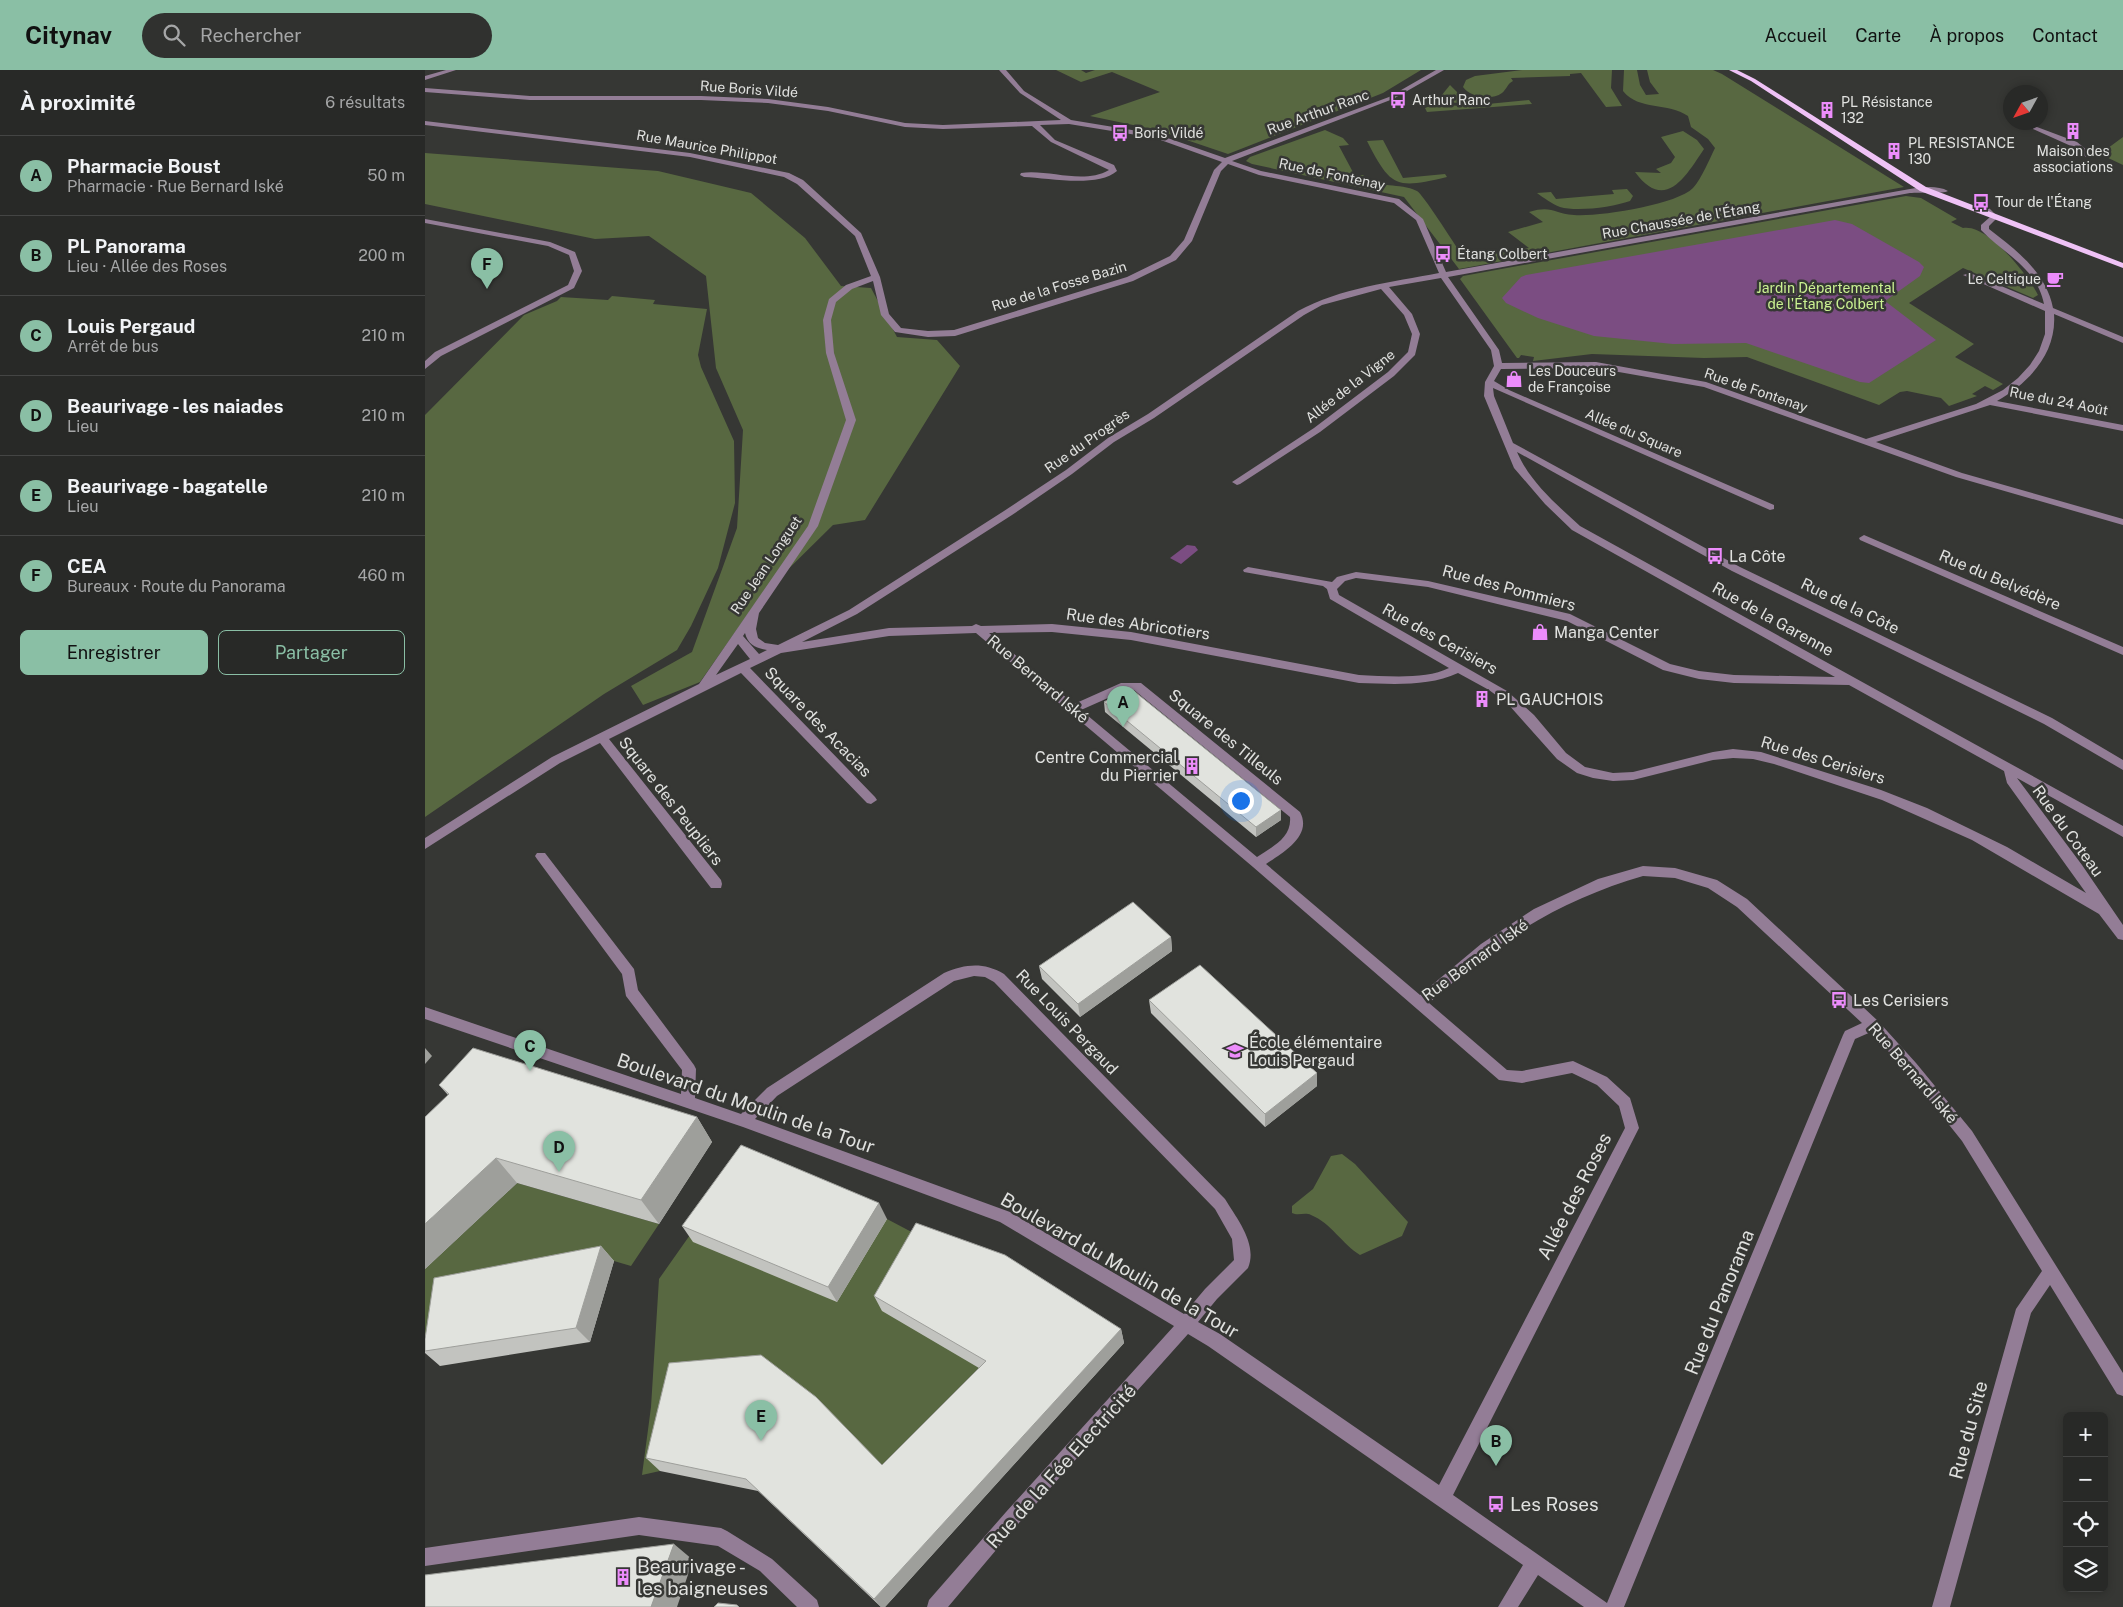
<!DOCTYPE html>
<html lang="fr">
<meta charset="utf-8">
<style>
:root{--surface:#282927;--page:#30312f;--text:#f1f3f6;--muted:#a5a6a7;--line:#444544;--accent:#8abfa5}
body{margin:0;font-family:"Public Sans",sans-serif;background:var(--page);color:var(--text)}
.controls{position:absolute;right:15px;bottom:15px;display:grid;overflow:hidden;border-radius:8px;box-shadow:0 2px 8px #0003}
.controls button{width:45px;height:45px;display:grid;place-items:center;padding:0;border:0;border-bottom:1px solid var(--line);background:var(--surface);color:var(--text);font:25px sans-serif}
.compass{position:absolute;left:1578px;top:15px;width:45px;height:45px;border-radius:50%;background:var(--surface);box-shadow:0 2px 8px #0003;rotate:230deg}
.you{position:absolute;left:815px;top:730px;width:18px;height:18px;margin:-12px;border:4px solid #fff;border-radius:50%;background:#1a73e8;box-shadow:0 0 0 8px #1a73e833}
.badge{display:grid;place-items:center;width:32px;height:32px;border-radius:50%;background:var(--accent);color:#111;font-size:16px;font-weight:700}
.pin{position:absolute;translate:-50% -41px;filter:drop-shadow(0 1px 2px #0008)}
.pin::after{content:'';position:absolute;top:26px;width:18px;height:15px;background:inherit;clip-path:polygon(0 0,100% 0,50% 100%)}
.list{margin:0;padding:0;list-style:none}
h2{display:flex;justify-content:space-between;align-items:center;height:65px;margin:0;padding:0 20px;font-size:21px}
h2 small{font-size:16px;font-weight:400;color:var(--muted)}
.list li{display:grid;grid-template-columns:32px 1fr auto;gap:15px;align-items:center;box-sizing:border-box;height:80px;padding:0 20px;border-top:1px solid var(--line)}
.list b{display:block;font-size:19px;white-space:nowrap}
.list p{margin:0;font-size:16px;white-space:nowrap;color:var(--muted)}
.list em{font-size:16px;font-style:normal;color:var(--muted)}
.actions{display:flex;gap:10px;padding:15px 20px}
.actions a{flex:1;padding:11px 0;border:1px solid var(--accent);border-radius:8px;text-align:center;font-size:18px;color:var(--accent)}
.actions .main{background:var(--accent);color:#111}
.icon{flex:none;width:28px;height:28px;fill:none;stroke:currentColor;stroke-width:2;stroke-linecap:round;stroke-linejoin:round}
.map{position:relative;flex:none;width:1698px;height:1537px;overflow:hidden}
header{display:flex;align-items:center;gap:30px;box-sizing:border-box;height:70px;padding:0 25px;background:var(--accent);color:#111}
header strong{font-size:24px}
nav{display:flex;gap:28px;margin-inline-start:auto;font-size:18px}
.search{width:350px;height:45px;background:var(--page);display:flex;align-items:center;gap:12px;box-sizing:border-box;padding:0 18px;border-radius:28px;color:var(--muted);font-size:19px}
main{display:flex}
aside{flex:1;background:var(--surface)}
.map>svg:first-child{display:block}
</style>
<header>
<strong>Citynav</strong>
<div class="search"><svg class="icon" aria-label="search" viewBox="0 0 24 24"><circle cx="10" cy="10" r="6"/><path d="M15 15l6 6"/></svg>Rechercher</div>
<nav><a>Accueil</a><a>Carte</a><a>À propos</a><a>Contact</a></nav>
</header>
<main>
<aside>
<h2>À proximité<small>6 résultats</small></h2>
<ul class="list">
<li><span class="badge">A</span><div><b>Pharmacie Boust</b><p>Pharmacie · Rue Bernard Iské</p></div><em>50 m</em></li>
<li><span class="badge">B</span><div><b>PL Panorama</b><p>Lieu · Allée des Roses</p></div><em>200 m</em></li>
<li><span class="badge">C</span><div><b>Louis Pergaud</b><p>Arrêt de bus</p></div><em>210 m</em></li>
<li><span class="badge">D</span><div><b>Beaurivage - les naiades</b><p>Lieu</p></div><em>210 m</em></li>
<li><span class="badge">E</span><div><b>Beaurivage - bagatelle</b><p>Lieu</p></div><em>210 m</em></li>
<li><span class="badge">F</span><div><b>CEA</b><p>Bureaux · Route du Panorama</p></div><em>460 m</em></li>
</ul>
<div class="actions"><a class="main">Enregistrer</a><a>Partager</a></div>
</aside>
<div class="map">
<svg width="1698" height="1537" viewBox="0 0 1698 1537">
<rect width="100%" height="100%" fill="#363734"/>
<path fill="#586841" d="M631 0H656L661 3 670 0H996L958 23 803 84 732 60 665 46 735 22 687 2 656 12Z
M1097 0H1187L1186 18 1197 36 1181 37 1156 3 1145 4V6L1086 8 1088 11C1082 14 1082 19 1077 23 1066 31 1045 27 1038 17L1041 10 1050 6Z
M1199 0H1212L1215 15 1221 25 1234 24 1225 12 1222 0H1288L1297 4 1479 117 1034 199 979 127 827 94 821 91 825 87 900 60 918 68 924 75 914 76 930 106 938 105C954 120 974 112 992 121 998 124 1032 178 1039 188L1104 178 1083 162 1118 152 1104 142C1128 135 1128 144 1149 145 1173 147 1251 135 1268 118 1277 108 1284 90 1290 78L1283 69 1266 57 1263 46C1243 32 1214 41 1198 21Z
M1025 15 1035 25 1054 31 1033 33 1012 31Z
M1104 30 1107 34 1002 42 1000 38 1008 35 1042 36Z
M1258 61 1272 70 1279 79C1261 106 1240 143 1210 102L1236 103 1231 99 1246 93 1250 87 1236 67Z
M1698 67V95L1679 86V81Z
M958 70 978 108 1020 104 1022 107C971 119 966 118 942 71Z
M0 83 233 101 326 123 380 168 416 216 446 218 472 267 512 270 535 296 440 450 408 455 334 528 275 612 218 635 206 616 267 582 312 458 318 360 291 298 281 206 224 166 170 169 0 134Z
M1202 119 1208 126 1205 131C1188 137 1152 142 1135 137 1127 134 1119 128 1112 123L1126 122 1131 129 1189 124 1187 120Z
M1481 126 1496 128 1532 149 1526 152 1538 158C1562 153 1603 205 1613 225L1608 228 1538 198 1484 233 1549 274 1530 287 1578 314 1568 320 1560 316 1547 324 1552 326 1524 336 1516 328 1482 321 1475 322 1454 335 1322 287 1279 288 1167 284 1108 291 1109 287 1096 285 1094 288H1092L1035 209 1038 206Z
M187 226 230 230 228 234 282 239 273 285 276 297 309 371 310 433 293 498 266 556 252 580 179 624 0 747V345L99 245 132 231 136 227 183 230Z
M322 1084 462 1149 498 1168 567 1305 466 1407 257 1307 235 1401 217 1405 226 1337 234 1209Z
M917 1084 930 1094 983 1152 977 1166 935 1185C917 1174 906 1153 886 1145 880 1142 873 1146 867 1143V1136L888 1119 906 1086Z
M92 1113 234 1154 206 1196 189 1191 26 1223 15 1296 0 1265V1199Z"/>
<path fill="#7b4d82" d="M1410 150 1427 154 1494 192 1499 197 1495 206 1460 231 1511 270 1444 313 1435 312 1321 273 1248 274 1169 266 1113 248 1081 233 1077 228 1096 207 1101 205Z
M762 475 770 476 773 480 756 494 745 488Z"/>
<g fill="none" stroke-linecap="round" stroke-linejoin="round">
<path fill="#937d96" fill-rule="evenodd" d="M21 0H31L0 10V6Z
M574 0H581L599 21 646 50 731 64 800 88 964 27 1011 0H1019L968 29 807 91 836 101 974 129 998 149 1021 202 1485 119C1496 117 1513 115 1523 121 1518 124 1494 122 1485 123L1023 207 1074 280 1077 293 1171 292 1281 312 1441 369 1551 334 1578 320 1593 308 1605 295 1614 281 1620 264V241L1538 205 1545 203 1619 234C1612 198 1579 184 1556 160V155L1565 147 1559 139 1563 137 1573 147 1564 156V159C1591 180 1621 202 1628 238L1698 267V273L1629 244C1632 283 1604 313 1572 331L1698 355V361L1565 335 1451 372 1537 403 1698 449V455L1531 407 1279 317 1171 298 1076 299 1069 311 1084 320 1349 435V439L1345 440 1068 318 1069 326 1088 373 1315 497 1627 648 1698 690V700L1619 654 1307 501 1092 382C1105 412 1131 434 1155 456L1698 756V767L1592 708 1657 795 1698 855V870L1693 869 1674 844 1547 770 1457 730 1349 694 1328 689 1308 688 1288 690 1208 710 1188 711 1168 708 1152 703 1132 689 1083 634 1064 620 1033 603C1003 617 966 614 934 613L706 570 627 562 564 563 649 634 696 613H716L875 742C888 766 857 783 841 794L995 925 1056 874 1109 839 1173 809 1218 796 1250 798 1292 810 1322 829 1453 951 1491 993 1547 1061 1698 1303V1326L1692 1324 1625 1215 1606 1243 1525 1537H1507L1591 1239 1617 1201 1537 1071 1481 1001 1446 962 1430 969 1199 1537H1159L1113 1505 1093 1537H1073L1098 1495 783 1276 763 1264 593 1454 523 1537H502L504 1530 581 1442 749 1256 575 1152 318 1057 0 949V937L256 1024 257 1000 201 926 197 904 112 789 110 786 112 783H120L209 899 213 920 269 995 271 999 270 1028 316 1044 342 1018 519 903C541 894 558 892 579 904L800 1129C812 1149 833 1174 823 1198L792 1229 773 1252 795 1264 1014 1415 1200 1058 1194 1036 1172 1015 1147 1003 1097 1013 1074 1010 828 797 551 563 464 566 356 583 325 598 450 727 452 730 446 734 442 733 316 603 184 669 296 810 297 814 296 818H286L175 673 135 693 0 779V768L127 687 274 614 383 456 421 350 401 283 398 250 404 229 421 215 446 206 430 166 372 114 359 107 265 87 0 55V51L265 83 364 103 378 110 436 163 455 207 464 244 476 258 503 261 529 260 702 207 745 186 759 170 789 100 797 92 730 68 644 54 615 55 630 70 689 95 692 101C673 118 623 108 599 107L595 105 596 103C624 99 658 115 684 100L626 72 607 56 518 59 480 57 403 41 343 33 276 30H105L0 22V18L105 26H276L343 29 403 37 480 53 518 55 636 50 595 23ZM803 94 834 105 969 133 991 150 1014 203C967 212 915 218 873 241L723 344 683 368 641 400 579 441 424 540 353 575 340 573 333 568 331 559 334 543 393 456 431 350 409 283 406 250 411 232 427 219 448 211 456 245 470 262 503 267 530 266 708 211 751 190 767 171 796 101ZM1016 208 1066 280 1069 296 1060 312 1059 326 1089 398 1120 434 1147 460 1410 607 1309 605 1274 601 1245 594 1145 544 1003 511 931 502 912 507 907 512 823 497 818 500 819 502 898 516 902 519 905 529 1024 598C1000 610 961 606 934 605L706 562 627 554 556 556 551 554 547 556 464 558 377 572 432 544 587 445 647 404 689 372 729 348 879 245 897 235 956 219 979 245 987 264 983 282 963 302 889 358 807 412 812 415 815 414 895 362 969 306 990 285 995 264 987 244 964 217ZM931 508 1003 517 1142 551 1238 600 1274 609 1309 613 1424 615 1579 701 1582 713 1661 823 1582 777 1502 738 1456 720 1336 682 1308 679 1288 682 1208 702 1188 703 1160 697 1141 683 1109 645 1082 621 914 525 912 519 920 511ZM320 563C323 575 331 578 342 580L334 584 318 566ZM313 574 325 589 291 605ZM701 620H709L865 747C867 768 847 777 832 787L656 640ZM1218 806 1250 808 1283 818 1312 837 1437 953 1420 961 1418 965 1182 1533 1028 1425 1214 1058 1205 1028 1182 1007 1148 991 1097 1001 1082 1000 1004 933C1024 916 1044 898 1065 882 1111 847 1163 822 1218 806ZM549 906 560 907 569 912 790 1139 807 1169 809 1190 780 1219 759 1244 585 1142 330 1049 352 1026 529 911Z
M1608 57H1612L1652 72 1668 85 1661 87 1646 76 1608 59Z
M0 149 125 172 150 182 157 201 149 218 16 286 0 299V291L10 282 143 215 149 201 144 185 123 176 0 153Z
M1439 465 1698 577V585L1435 470 1434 468Z
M214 1447 296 1458 302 1461 347 1489 392 1530 394 1537H372L335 1501 293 1476 214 1465 0 1496V1478Z"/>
<path fill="#efc2f6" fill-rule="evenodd" d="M1304 0H1312L1330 9 1501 117 1698 193V198L1495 121 1326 11Z"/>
</g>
<path fill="#c2c3bf" d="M679 632 856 750 831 767 680 642Z
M746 867 747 881 655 947 617 909 614 896Z
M724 930 892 1003V1016L840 1057 726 943Z
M14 1015 272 1047 287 1072 234 1154 92 1113 0 1199 23 1025Z
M462 1149 412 1232 268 1172 257 1156Z
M176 1176 189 1191 165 1272 15 1296 0 1283V1269Z
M449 1226 696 1259 699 1273 460 1537H456L333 1421 235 1401 221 1388 457 1395 554 1298 457 1241Z"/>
<path fill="#9e9f9b" d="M856 740V750L831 767V757Z
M746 867 747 881 655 947 653 934Z
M0 978 7 986 0 994Z
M892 1003V1016L840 1057V1044Z
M272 1047 287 1072 234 1154 216 1130Z
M71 1088 92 1113 0 1199V1154Z
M454 1133 462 1149 412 1232 403 1217Z
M176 1176 189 1191 165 1272 151 1258Z
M696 1259 699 1273 460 1537H456L449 1529Z
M249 1474 268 1490 252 1537H226Z"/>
<path fill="#e1e3de" stroke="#9e9f9b" d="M704 617 856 740 831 757 679 632Z
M708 832 746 867 653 934 614 896Z
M775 895 892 1003 840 1044 724 930Z
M48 978 272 1047 216 1130 71 1088 0 1154V1047L24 1024 14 1015Z
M316 1075 454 1133 403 1217 257 1156Z
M491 1153 580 1185 696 1259 449 1529 321 1409 221 1388 244 1293 336 1285 391 1327 457 1395 561 1291 449 1226Z
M176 1176 151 1258 0 1281V1269L9 1208Z
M249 1474 226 1537H0V1505Z
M293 1533 312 1535 314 1537H289Z"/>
<defs>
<g id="bus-bare" transform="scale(1.35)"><path d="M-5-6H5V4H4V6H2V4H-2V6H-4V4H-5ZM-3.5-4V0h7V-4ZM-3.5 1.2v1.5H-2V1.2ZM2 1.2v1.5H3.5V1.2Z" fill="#ec8cfb" stroke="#363734" stroke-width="2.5" paint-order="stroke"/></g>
<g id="building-bare" transform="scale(1.35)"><path d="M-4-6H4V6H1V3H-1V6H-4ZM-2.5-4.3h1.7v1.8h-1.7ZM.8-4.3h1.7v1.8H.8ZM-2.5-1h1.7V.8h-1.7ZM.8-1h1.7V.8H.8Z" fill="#ec8cfb" stroke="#363734" stroke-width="2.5" paint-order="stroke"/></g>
<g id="cafe-bare" transform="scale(1.35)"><path d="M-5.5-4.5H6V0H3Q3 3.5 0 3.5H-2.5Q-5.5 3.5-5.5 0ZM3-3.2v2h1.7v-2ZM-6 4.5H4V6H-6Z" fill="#ec8cfb" stroke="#363734" stroke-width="2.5" paint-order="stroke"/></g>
<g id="shop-bare" transform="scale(1.35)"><path d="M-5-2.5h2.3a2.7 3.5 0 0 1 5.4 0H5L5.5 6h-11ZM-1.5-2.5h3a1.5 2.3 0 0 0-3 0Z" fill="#ec8cfb" stroke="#363734" stroke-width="2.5" paint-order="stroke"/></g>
<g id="school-bare" transform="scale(1.35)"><path d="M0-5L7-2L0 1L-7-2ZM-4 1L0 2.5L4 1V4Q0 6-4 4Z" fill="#ec8cfb" stroke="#363734" stroke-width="2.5" paint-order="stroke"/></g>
</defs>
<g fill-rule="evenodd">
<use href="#bus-bare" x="973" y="30"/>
<use href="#building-bare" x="1402" y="40"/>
<use href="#building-bare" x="1648" y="61"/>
<use href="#bus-bare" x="695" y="63"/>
<use href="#building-bare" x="1469" y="81"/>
<use href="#bus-bare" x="1556" y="132"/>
<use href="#bus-bare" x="1018" y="184"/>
<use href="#cafe-bare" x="1630" y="209"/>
<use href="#shop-bare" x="1089" y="309"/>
<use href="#bus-bare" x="1290" y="486"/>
<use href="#shop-bare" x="1115" y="562"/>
<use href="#building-bare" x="1057" y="629"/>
<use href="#building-bare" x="767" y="696"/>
<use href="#bus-bare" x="1414" y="930"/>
<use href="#school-bare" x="810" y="981"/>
<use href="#bus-bare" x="1071" y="1434"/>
<use href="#building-bare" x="198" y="1507"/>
</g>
<g text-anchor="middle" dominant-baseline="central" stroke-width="5" stroke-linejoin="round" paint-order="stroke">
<g font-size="14" fill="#e0e1df" stroke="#363734">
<text transform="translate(324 19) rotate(4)">Rue Boris Vildé</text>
<text transform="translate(893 42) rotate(-20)">Rue Arthur Ranc</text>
<text transform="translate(282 77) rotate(10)">Rue Maurice Philippot</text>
<text transform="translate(907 104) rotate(12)">Rue de Fontenay</text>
<text transform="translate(1256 150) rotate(-10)">Rue Chaussée de l'Étang</text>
<text transform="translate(634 216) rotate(-17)">Rue de la Fosse Bazin</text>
<text transform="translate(925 316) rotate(-38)">Allée de la Vigne</text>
<text transform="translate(1331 320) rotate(19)">Rue de Fontenay</text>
<text transform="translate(1634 331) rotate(11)">Rue du 24 Août</text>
<text transform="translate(1209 363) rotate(23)">Allée du Square</text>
<text transform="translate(662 371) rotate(-35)">Rue du Progrès</text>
<text transform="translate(341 495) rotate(-56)">Rue Jean Longuet</text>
</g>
<g font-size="14" fill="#e0e1df" stroke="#363734" text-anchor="start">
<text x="987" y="30">Arthur Ranc</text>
<text x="1416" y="32">PL Résistance<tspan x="1416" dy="16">132</tspan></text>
<text x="709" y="63">Boris Vildé</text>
<text x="1483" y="73">PL RESISTANCE<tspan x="1483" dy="16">130</tspan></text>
<text x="1648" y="81" text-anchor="middle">Maison des<tspan x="1648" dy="16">associations</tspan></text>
<text x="1570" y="132">Tour de l'Étang</text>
<text x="1032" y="184">Étang Colbert</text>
<text x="1616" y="209" text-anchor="end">Le Celtique</text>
<text x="1103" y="301">Les Douceurs<tspan x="1103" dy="16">de Françoise</tspan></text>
</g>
<g font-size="14" fill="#cbf292" stroke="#363734">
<text x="1401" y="218">Jardin Départemental<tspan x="1401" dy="16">de l'Étang Colbert</tspan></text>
</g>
<g font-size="16" fill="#e0e1df" stroke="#363734" text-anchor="start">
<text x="1304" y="486">La Côte</text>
<text x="1129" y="562">Manga Center</text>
<text x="1071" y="629">PL GAUCHOIS</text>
<text x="753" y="687" text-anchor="end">Centre Commercial<tspan x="753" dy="18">du Pierrier</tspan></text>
<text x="1428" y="930">Les Cerisiers</text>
<text x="824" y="972">École élémentaire<tspan x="824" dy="18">Louis Pergaud</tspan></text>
</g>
<g font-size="16" fill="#e0e1df" stroke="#363734">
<text transform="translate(1575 510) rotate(23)">Rue du Belvédère</text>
<text transform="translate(1084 518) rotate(15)">Rue des Pommiers</text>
<text transform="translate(1425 536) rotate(26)">Rue de la Côte</text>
<text transform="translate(1348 549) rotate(29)">Rue de la Garenne</text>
<text transform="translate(713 554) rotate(8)">Rue des Abricotiers</text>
<text transform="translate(1015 569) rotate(29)">Rue des Cerisiers</text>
<text transform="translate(613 609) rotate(40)">Rue Bernard Iské</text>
<text transform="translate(393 652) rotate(46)">Square des Acacias</text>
<text transform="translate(801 667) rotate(39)">Square des Tilleuls</text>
<text transform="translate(1398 690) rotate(17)">Rue des Cerisiers</text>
<text transform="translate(246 731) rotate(52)">Square des Peupliers</text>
<text transform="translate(1643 761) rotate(54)">Rue du Coteau</text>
<text transform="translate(1050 890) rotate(-36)">Rue Bernard Iské</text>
<text transform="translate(642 952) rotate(46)">Rue Louis Pergaud</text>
<text transform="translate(1488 1003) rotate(49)">Rue Bernard Iské</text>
</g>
<g font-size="19" fill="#e0e1df" stroke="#363734">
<text transform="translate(321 1033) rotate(19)">Boulevard du Moulin de la Tour</text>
<text transform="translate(1149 1126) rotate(-63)">Allée des Roses</text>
<text transform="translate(695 1195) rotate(30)">Boulevard du Moulin de la Tour</text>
<text transform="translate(1294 1232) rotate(-68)">Rue du Panorama</text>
<text transform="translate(1543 1360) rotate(-75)">Rue du Site</text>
<text transform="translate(636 1396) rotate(-48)">Rue de la Fée Electricité</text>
</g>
<g font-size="19" fill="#e0e1df" stroke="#363734" text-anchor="start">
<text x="1085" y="1434">Les Roses</text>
<text x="212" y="1496">Beaurivage -<tspan x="212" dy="22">les baigneuses</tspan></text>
</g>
</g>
</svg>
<div class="controls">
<button>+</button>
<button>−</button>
<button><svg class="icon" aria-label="locate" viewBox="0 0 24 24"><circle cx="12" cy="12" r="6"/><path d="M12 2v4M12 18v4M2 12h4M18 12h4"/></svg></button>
<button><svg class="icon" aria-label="layers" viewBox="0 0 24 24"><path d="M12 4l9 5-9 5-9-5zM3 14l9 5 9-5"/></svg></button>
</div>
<svg class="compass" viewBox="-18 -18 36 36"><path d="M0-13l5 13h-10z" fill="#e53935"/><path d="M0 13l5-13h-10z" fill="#a5a6a7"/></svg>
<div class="you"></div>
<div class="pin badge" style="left:698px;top:657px">A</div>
<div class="pin badge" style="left:1071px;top:1396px">B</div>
<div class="pin badge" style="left:105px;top:1001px">C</div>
<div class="pin badge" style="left:134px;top:1102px">D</div>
<div class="pin badge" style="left:336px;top:1371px">E</div>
<div class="pin badge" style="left:62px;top:219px">F</div>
</div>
</main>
